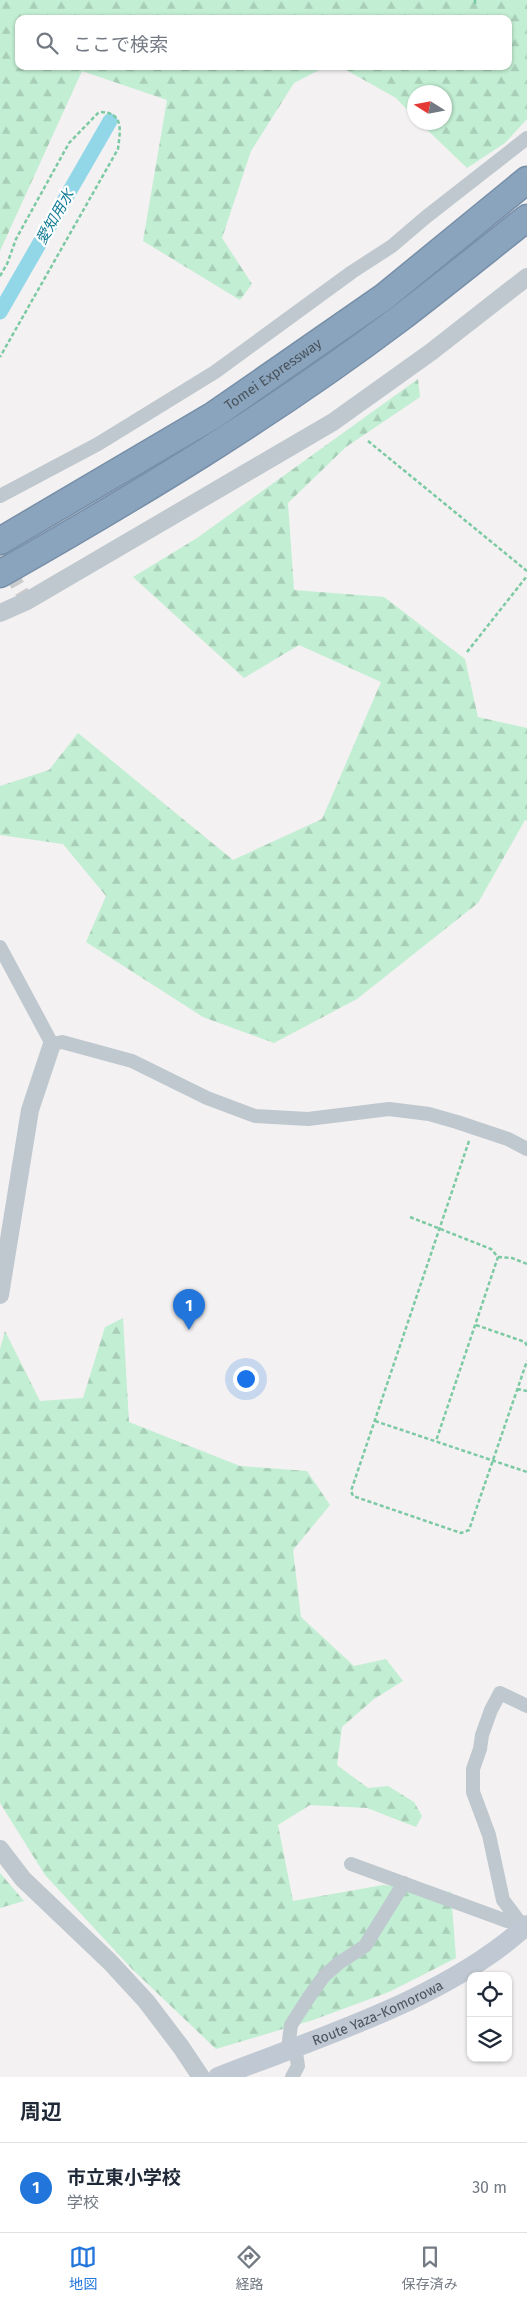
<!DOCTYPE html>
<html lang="ja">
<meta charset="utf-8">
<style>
:root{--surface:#fff;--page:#f6f6f7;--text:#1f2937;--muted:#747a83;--line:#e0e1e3;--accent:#2275db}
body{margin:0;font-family:"Fira Sans","Noto Sans JP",sans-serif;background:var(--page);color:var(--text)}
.controls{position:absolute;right:15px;bottom:15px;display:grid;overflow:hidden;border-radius:10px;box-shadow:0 1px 4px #0004}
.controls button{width:45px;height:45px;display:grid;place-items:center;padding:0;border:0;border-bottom:1px solid var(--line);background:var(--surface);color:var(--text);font:25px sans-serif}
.compass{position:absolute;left:407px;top:85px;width:45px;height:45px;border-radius:50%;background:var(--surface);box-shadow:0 1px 4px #0004;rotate:281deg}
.you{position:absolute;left:245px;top:1378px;width:18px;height:18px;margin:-12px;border:4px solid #fff;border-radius:50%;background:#1a73e8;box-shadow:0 0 0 8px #1a73e833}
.badge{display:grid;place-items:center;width:32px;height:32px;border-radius:50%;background:var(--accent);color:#fff;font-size:16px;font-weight:700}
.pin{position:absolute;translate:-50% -41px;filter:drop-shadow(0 1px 2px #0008)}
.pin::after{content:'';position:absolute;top:26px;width:18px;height:15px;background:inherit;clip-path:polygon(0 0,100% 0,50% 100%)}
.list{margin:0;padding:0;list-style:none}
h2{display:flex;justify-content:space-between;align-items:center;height:65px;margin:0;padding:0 20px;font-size:21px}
h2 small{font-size:16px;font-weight:400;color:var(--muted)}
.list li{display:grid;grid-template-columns:32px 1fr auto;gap:15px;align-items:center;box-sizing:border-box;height:90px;padding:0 20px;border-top:1px solid var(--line)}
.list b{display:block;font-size:19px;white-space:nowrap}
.list p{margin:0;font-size:16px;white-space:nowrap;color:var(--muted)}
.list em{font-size:16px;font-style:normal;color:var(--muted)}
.icon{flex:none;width:28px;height:28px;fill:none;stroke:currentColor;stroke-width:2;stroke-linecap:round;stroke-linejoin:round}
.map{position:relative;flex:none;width:527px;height:2077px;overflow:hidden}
.search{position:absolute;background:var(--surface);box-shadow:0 1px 4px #0004;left:15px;right:15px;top:15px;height:55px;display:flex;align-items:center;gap:12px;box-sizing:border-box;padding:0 18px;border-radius:10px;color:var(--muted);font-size:19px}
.sheet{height:155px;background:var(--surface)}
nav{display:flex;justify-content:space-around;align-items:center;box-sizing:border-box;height:70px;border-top:1px solid var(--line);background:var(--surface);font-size:14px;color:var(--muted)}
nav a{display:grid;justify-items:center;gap:2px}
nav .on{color:var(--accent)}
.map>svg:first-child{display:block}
</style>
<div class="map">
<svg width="527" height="2077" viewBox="0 0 527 2077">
<defs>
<pattern id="forest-firs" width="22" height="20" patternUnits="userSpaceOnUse" patternTransform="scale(1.25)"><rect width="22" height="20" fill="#c2eed3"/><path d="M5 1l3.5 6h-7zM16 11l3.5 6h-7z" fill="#a8ceb8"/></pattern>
</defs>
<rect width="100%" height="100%" fill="#f3f1f1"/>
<path fill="url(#forest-firs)" d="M0 0H527V119L505 143 467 168 420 123 444 122V92H414V117L396 98 339 66H508V19H19V66H327L294 83 251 151 222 238 252 284 240 300 143 241 167 100 82 71 0 251Z
M418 379 420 397 346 447 288 503 294 590 384 597 465 659 478 717 527 728V821L525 820 478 903 357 999 274 1043 203 1017 86 942 106 896 63 844 0 835V786L49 770 78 733 233 860 322 819 381 682 299 645 244 678 133 577 197 538Z
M123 1318 129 1422 240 1466 307 1471 330 1505 293 1550 301 1617 354 1666 386 1659 403 1681 374 1699 342 1727 337 1765 368 1788 388 1786 414 1802 422 1816 416 1827 367 1808 310 1805 278 1825 293 1901 383 1885 451 1892 456 1958 389 1992 313 2020 216 2049 132 1969 45 1875 0 1803V1349L5 1331 40 1401 83 1398 105 1327Z
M0 1873 24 1901 0 1908Z"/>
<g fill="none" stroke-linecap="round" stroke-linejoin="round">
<path stroke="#92d7e8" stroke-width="15" d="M0 312 110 121"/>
<path stroke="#c8cacc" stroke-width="14" stroke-dasharray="14 7" stroke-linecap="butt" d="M0 555 27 601"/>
<g stroke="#778fa8" stroke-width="29">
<g id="motorway">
<path id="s2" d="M0 541 214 415 384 297 527 180"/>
<path d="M0 574C137 496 273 414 399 319 442 286 484 252 527 218"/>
</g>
</g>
<path stroke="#7ccaa3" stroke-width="2.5" stroke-dasharray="4 2.5" stroke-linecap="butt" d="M475 0V6
M0 276 7 264 16 239 69 143 99 112C125 112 120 131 118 149L0 357
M368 441 527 571
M467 652 527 576
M469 1141 351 1491 353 1496 461 1533 469 1530 527 1361
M410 1217 491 1249 498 1257 436 1441
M498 1257 512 1258 527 1264
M476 1325 525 1342 527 1346
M517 1389 527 1391
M375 1421 527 1472"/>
<path stroke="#bfc8cf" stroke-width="14" d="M0 496 98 444 215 372 352 272 392 246 426 217 527 138
M0 947 52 1044 62 1042 132 1061 207 1098 255 1116 308 1119 389 1109 429 1114 457 1122 508 1139 527 1149
M351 1864 507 1921 517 1922
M524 1928 503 1900 489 1835 473 1792V1769L480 1749 482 1735 491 1710 500 1693 527 1706
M288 2049 291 2025 309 1997 324 1976 339 1963 365 1946 404 1883
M292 2077 298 2066 295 2046"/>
<path stroke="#bfc8cf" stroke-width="18" d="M0 613 27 601 333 422 431 352 527 277
M0 1295 30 1110 52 1044
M0 1849 23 1879 110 1962 146 2001 181 2047 201 2077"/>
<path stroke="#c0c9d3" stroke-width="20" id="s1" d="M218 2077C319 2037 446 1999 527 1925"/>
<use href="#motorway" stroke="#8ba4bd" stroke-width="26"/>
</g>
<g text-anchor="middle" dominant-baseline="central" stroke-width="4.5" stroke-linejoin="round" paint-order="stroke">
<g font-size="14" fill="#49545d" stroke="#fff">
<text stroke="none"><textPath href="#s2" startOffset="320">Tomei Expressway</textPath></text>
<text stroke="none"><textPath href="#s1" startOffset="172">Route Yaza-Komorowa</textPath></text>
</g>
<g font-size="15" font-style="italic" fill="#147d97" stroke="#fff">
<text transform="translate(55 217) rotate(-60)">愛知用水</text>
</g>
</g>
</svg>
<div class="controls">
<button><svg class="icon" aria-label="locate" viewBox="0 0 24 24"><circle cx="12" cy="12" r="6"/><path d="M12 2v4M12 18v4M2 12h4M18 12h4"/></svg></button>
<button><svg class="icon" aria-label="layers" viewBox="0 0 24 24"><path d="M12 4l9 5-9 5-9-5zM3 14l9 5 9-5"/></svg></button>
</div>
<svg class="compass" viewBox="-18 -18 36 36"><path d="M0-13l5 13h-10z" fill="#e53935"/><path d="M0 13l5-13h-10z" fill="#747a83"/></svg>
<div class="you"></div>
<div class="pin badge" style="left:189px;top:1330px">1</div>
<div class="search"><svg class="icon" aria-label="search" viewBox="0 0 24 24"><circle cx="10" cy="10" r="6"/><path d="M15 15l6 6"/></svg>ここで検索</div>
</div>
<section class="sheet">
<h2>周辺<small></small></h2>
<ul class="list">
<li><span class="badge">1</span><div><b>市立東小学校</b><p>学校</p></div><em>30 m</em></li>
</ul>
</section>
<nav>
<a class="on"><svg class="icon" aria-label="map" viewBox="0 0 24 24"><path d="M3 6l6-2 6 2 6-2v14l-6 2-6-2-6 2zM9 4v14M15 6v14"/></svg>地図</a>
<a><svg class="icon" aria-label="directions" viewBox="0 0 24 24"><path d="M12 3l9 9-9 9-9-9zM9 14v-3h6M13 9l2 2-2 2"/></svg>経路</a>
<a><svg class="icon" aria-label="saved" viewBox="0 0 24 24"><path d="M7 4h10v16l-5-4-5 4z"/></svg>保存済み</a>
</nav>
